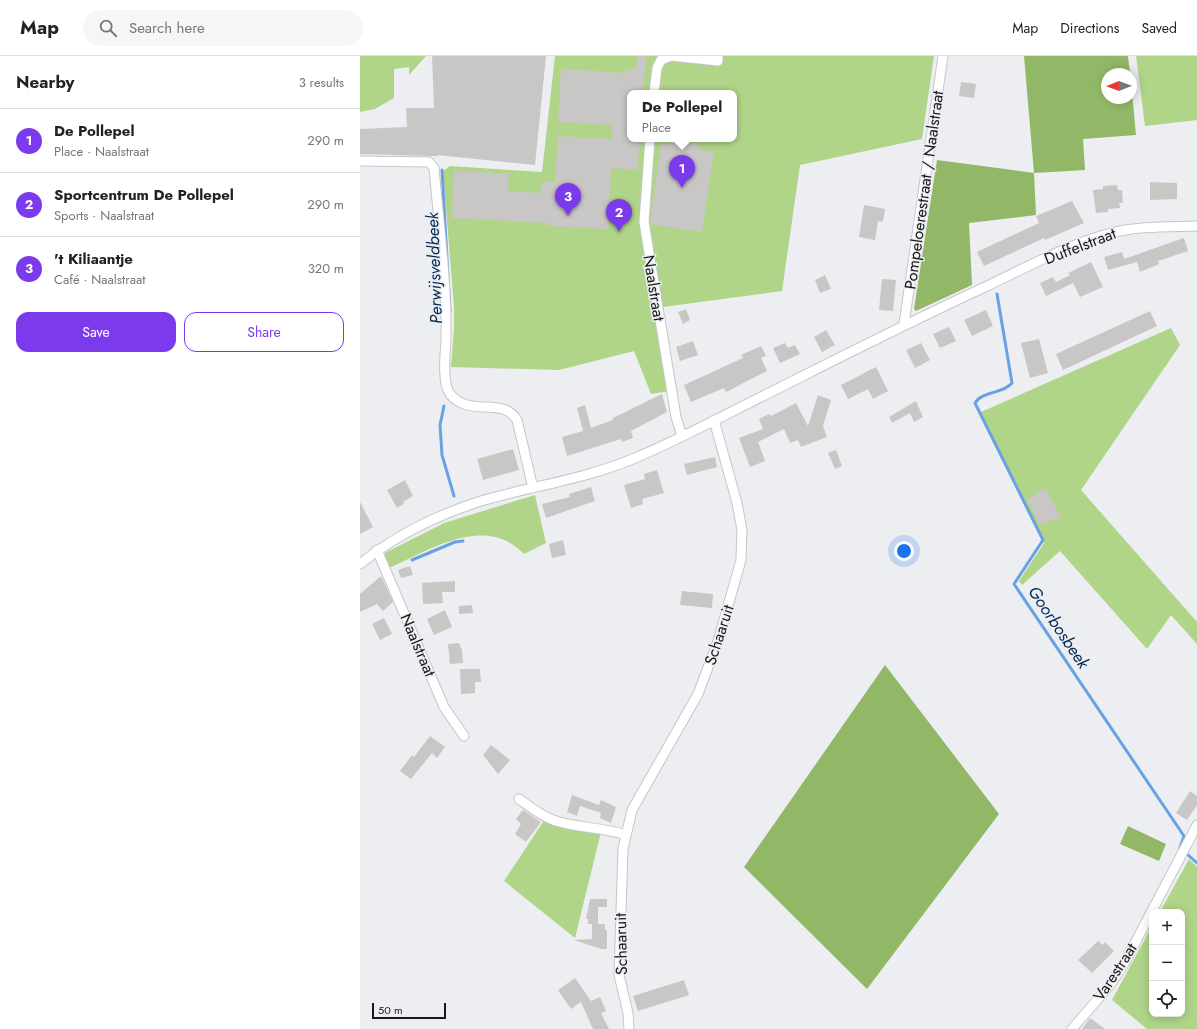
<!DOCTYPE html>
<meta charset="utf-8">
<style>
:root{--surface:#fff;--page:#f6f6f6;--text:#222;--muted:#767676;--line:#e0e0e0;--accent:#7c3aed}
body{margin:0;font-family:Jost,sans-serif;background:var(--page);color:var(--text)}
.controls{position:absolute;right:12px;bottom:12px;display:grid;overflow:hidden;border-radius:8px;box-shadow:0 2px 10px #0003}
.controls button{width:36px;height:36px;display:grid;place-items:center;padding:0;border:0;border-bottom:1px solid var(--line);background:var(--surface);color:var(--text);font:20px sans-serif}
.compass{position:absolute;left:741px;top:12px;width:36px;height:36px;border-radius:50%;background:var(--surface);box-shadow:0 2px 10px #0003;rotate:269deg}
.scale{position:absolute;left:12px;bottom:10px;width:74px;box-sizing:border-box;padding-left:4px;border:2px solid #181819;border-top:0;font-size:11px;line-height:14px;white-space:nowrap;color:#181819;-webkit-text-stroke:3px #edeef1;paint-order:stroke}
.you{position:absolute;left:544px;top:495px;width:14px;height:14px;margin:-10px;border:3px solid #fff;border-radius:50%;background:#1a73e8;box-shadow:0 0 0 6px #1a73e833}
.badge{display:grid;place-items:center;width:26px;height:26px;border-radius:50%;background:var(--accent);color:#fff;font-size:13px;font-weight:700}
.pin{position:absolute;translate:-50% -33px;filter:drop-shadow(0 1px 2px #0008)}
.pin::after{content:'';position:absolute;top:21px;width:14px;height:12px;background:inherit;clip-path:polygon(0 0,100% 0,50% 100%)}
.popup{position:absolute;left:267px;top:34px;width:110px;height:52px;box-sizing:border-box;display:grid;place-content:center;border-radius:8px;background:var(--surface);filter:drop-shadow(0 1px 3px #0005);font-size:13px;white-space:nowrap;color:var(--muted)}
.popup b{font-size:15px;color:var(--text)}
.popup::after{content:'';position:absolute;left:50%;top:100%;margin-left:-8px;border:8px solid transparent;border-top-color:var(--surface)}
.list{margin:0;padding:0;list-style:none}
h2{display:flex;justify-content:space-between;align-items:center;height:52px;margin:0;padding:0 16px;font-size:17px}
h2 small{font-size:13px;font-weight:400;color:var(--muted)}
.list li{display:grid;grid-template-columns:26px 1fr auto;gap:12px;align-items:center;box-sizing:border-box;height:64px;padding:0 16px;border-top:1px solid var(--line)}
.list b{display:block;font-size:15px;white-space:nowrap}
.list p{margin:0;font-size:13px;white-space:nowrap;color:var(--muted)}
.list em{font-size:13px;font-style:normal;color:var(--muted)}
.actions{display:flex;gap:8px;padding:12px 16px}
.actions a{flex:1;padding:9px 0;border:1px solid var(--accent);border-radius:12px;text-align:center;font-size:14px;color:var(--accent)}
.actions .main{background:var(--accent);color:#fff}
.icon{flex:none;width:22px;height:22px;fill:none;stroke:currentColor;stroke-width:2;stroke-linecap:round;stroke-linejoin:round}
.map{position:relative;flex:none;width:837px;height:973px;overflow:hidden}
header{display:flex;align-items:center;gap:24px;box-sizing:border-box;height:56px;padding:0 20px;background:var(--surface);border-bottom:1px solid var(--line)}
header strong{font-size:19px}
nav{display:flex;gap:22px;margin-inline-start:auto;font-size:14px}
.search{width:280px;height:36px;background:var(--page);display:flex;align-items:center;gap:10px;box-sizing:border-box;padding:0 14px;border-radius:22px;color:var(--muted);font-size:15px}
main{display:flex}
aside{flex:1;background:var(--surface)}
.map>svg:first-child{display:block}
</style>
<header>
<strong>Map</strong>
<div class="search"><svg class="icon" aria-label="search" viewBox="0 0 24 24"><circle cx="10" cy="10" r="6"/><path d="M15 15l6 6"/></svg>Search here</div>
<nav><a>Map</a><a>Directions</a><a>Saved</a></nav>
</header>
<main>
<aside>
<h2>Nearby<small>3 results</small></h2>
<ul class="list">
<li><span class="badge">1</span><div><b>De Pollepel</b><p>Place · Naalstraat</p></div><em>290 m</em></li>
<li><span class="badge">2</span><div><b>Sportcentrum De Pollepel</b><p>Sports · Naalstraat</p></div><em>290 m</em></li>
<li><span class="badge">3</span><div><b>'t Kiliaantje</b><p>Café · Naalstraat</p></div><em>320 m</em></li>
</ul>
<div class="actions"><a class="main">Save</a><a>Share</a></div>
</aside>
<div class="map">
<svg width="837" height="973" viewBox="0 0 837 973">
<rect width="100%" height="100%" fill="#edeef1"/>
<path fill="#b0d589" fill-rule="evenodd" d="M0 0H66L49 19V11L34 13V42L15 53 0 56Z
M195 0H574L562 83 440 109 422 235 303 251 316 334 291 338 274 295 199 314 91 311 94 272V251L83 115 90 110 182 116ZM270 37H374V83H270Z
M776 0H837V64L785 70Z
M811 272 820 289 721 434 837 566V588L811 559 787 593 700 495 662 529 659 525 684 487 621 356Z
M175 439 186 487 164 498C125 457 70 494 29 512L24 502 25 497 84 467Z
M185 763 241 776 215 882 144 825Z
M829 803 837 811V973H787L752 944 792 870V958H822V856H800Z"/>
<path fill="#91b767" d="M664 0H768L770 18H747V42H771V26L776 79 723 83 725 114 674 117 676 159 609 167 612 229 556 255 554 253 577 104 674 117Z
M525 609 639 758 507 933 384 811Z
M768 770 806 788 799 805 760 788Z"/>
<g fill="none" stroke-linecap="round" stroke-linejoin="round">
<path stroke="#69a1e5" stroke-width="3" d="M82 114 90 256
M637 238 652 327C643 338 622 335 615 347L683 484 654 528 824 780 820 792
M84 350 80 369 82 399 94 440
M52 504 95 486 103 485
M827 798 837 807"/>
</g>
<path fill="#c9c6c6" d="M72 0H186L175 109 77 99 78 100H71L0 98V73L47 71 46 52H74Z
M277 0H286L283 37H270V83H280L277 114 251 112 248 173 187 170V167L92 162 94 115 149 118 148 135 181 137 182 126H195L198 80 252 83V69L198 66 201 13 266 17V13L276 14Z
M601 26 616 28 614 42 599 40Z
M311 85 340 89 339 94 354 96 342 176 290 168 301 88 310 89Z
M790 126 817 127V143L790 144Z
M757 129 758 134H762L763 147H759L760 152 748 153V156L736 157 733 134 743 133V130Z
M712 145 724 167 685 184 684 182 624 210 617 196 679 167 676 160Z
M504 149 525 153 523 166 518 165 515 184 499 181Z
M824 182 828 195 798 205 799 208 780 216 777 206 748 214 744 201 762 196 764 203Z
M731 206 743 231 720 241 713 227 686 240 680 227 693 221 696 226 710 219 708 217Z
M465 219 471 233 460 237 455 224Z
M522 223 536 224 533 255 519 254Z
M326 253 330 264 323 268 318 256Z
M626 254 633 270 612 280 604 264Z
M790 255 797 270 703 314 696 298Z
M589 271 596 285 580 292 573 278Z
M466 274 475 289 462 296 454 281Z
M679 283 688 317 670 322 661 287Z
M333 285 338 299 320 305 316 291Z
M425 287 428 292 435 289 440 298 420 307 413 292Z
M561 287 570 304 555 312 546 294Z
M401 290 406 300 401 302 407 315 366 336 364 332 331 346 324 329 383 302 381 299Z
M516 311 528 335 513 343 508 333 488 343 481 329Z
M302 338 307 356 271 375 273 382 262 386 261 383 207 400 202 381 223 375 217 352 225 349 231 372 253 364V362Z
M458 339 471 344 463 370 467 381 441 391 438 384 430 387 424 373 398 386 405 405 390 411 379 382 403 373 399 363 409 358 411 360 436 347 448 370Z
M556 345 563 361 554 366 550 357 532 367 529 361Z
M153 393 159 414 123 424 117 403Z
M476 394 482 410 475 413 468 397Z
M355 401 357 411 327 419 324 408Z
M297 414 304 437 282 443 283 448 271 452 264 429 285 423 284 418Z
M45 424 53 440 43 446 44 448 37 452 27 434Z
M231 431 235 445 186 462 182 448 210 441 209 438Z
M686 433 701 461 680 469 667 443Z
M0 446 13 471 0 478Z
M203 484 206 499 192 502 189 488Z
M50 510 53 519 41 522 38 514Z
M21 520 33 546 23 555 17 548 0 556V538Z
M95 525V536H82L83 547 63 548 62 527Z
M322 535 353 538 352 552 320 549Z
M112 549 113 557 99 558V550Z
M85 554 92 571 74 579 67 563Z
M24 562 32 578 20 584 12 568Z
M99 587 102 594 103 607 90 608 88 588Z
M100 613H120L121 626H115V637L101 638Z
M70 680 85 691 77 702 72 697 51 723 40 715 52 699 54 701Z
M131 689 150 704 138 718 123 699Z
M830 735 837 740V749L827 764 816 757Z
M212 739 239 749 241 744 256 751 251 767 240 762 241 757 220 750 217 760 207 756Z
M163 754 181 766 166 786 155 778 161 768 156 763Z
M230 843H247V851H238V868H235H245V874H247V893H241L214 884 232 883V868H228V863H226Z
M738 885 743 889 745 886 754 895 732 917 718 904Z
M215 922 231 945 240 941 246 955 241 957 249 973H233L221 946 211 953 198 934Z
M324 924 329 939 278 955 273 940Z
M730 962 745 973H722Z"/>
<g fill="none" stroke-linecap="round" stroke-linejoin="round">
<g stroke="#c4c6c8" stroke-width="11">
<path id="street" d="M294 37 297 12 301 4 311 0 358 5V0
M290 83 284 166 316 361 322 380
M0 105 69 106 74 112C79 170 87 227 86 285 85 298 82 328 90 338 109 362 143 340 157 364L173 432
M544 268 583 0
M17 494 84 651 104 680
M0 508C36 479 77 459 121 445 172 430 226 423 275 402 316 385 355 364 395 344 471 306 547 267 625 231 663 213 711 187 751 177 779 170 808 171 837 170
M159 743C170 751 180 759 193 764 215 772 242 771 266 779
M269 973 268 957 259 919 263 793 272 754 338 638 358 585 381 504 382 474 377 447 354 364
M712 973 750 929 764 908 837 769"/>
</g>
<use href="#street" stroke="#fff" stroke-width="9"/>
</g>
<g text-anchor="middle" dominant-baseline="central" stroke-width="3" stroke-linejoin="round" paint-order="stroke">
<g font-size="16" fill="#181819" stroke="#edeef1">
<text transform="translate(564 134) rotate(-82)">Pompeloerestraat / Naalstraat</text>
<text transform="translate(720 190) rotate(-21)">Duffelstraat</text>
<text transform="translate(294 232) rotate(81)">Naalstraat</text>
<text transform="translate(359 579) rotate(-72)">Schaaruit</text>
<text transform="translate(58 589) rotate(67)">Naalstraat</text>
<text transform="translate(261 888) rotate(-91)">Schaaruit</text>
<text transform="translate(755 916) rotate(-57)">Varestraat</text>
</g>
<g font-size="17" font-style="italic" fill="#052d58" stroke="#edeef1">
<text transform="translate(74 212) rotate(-92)">Perwijsveldbeek</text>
<text transform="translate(699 571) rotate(56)">Goorbosbeek</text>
</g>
</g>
</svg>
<div class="controls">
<button>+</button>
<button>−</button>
<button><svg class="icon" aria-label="locate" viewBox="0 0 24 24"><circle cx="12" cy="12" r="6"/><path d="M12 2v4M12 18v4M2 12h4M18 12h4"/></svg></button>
</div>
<svg class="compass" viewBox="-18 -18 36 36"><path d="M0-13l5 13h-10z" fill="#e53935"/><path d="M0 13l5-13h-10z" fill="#767676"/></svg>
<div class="scale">50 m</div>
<div class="you"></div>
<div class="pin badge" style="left:322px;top:132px">1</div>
<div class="popup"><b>De Pollepel</b>Place</div>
<div class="pin badge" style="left:259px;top:176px">2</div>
<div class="pin badge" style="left:208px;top:160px">3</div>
</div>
</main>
